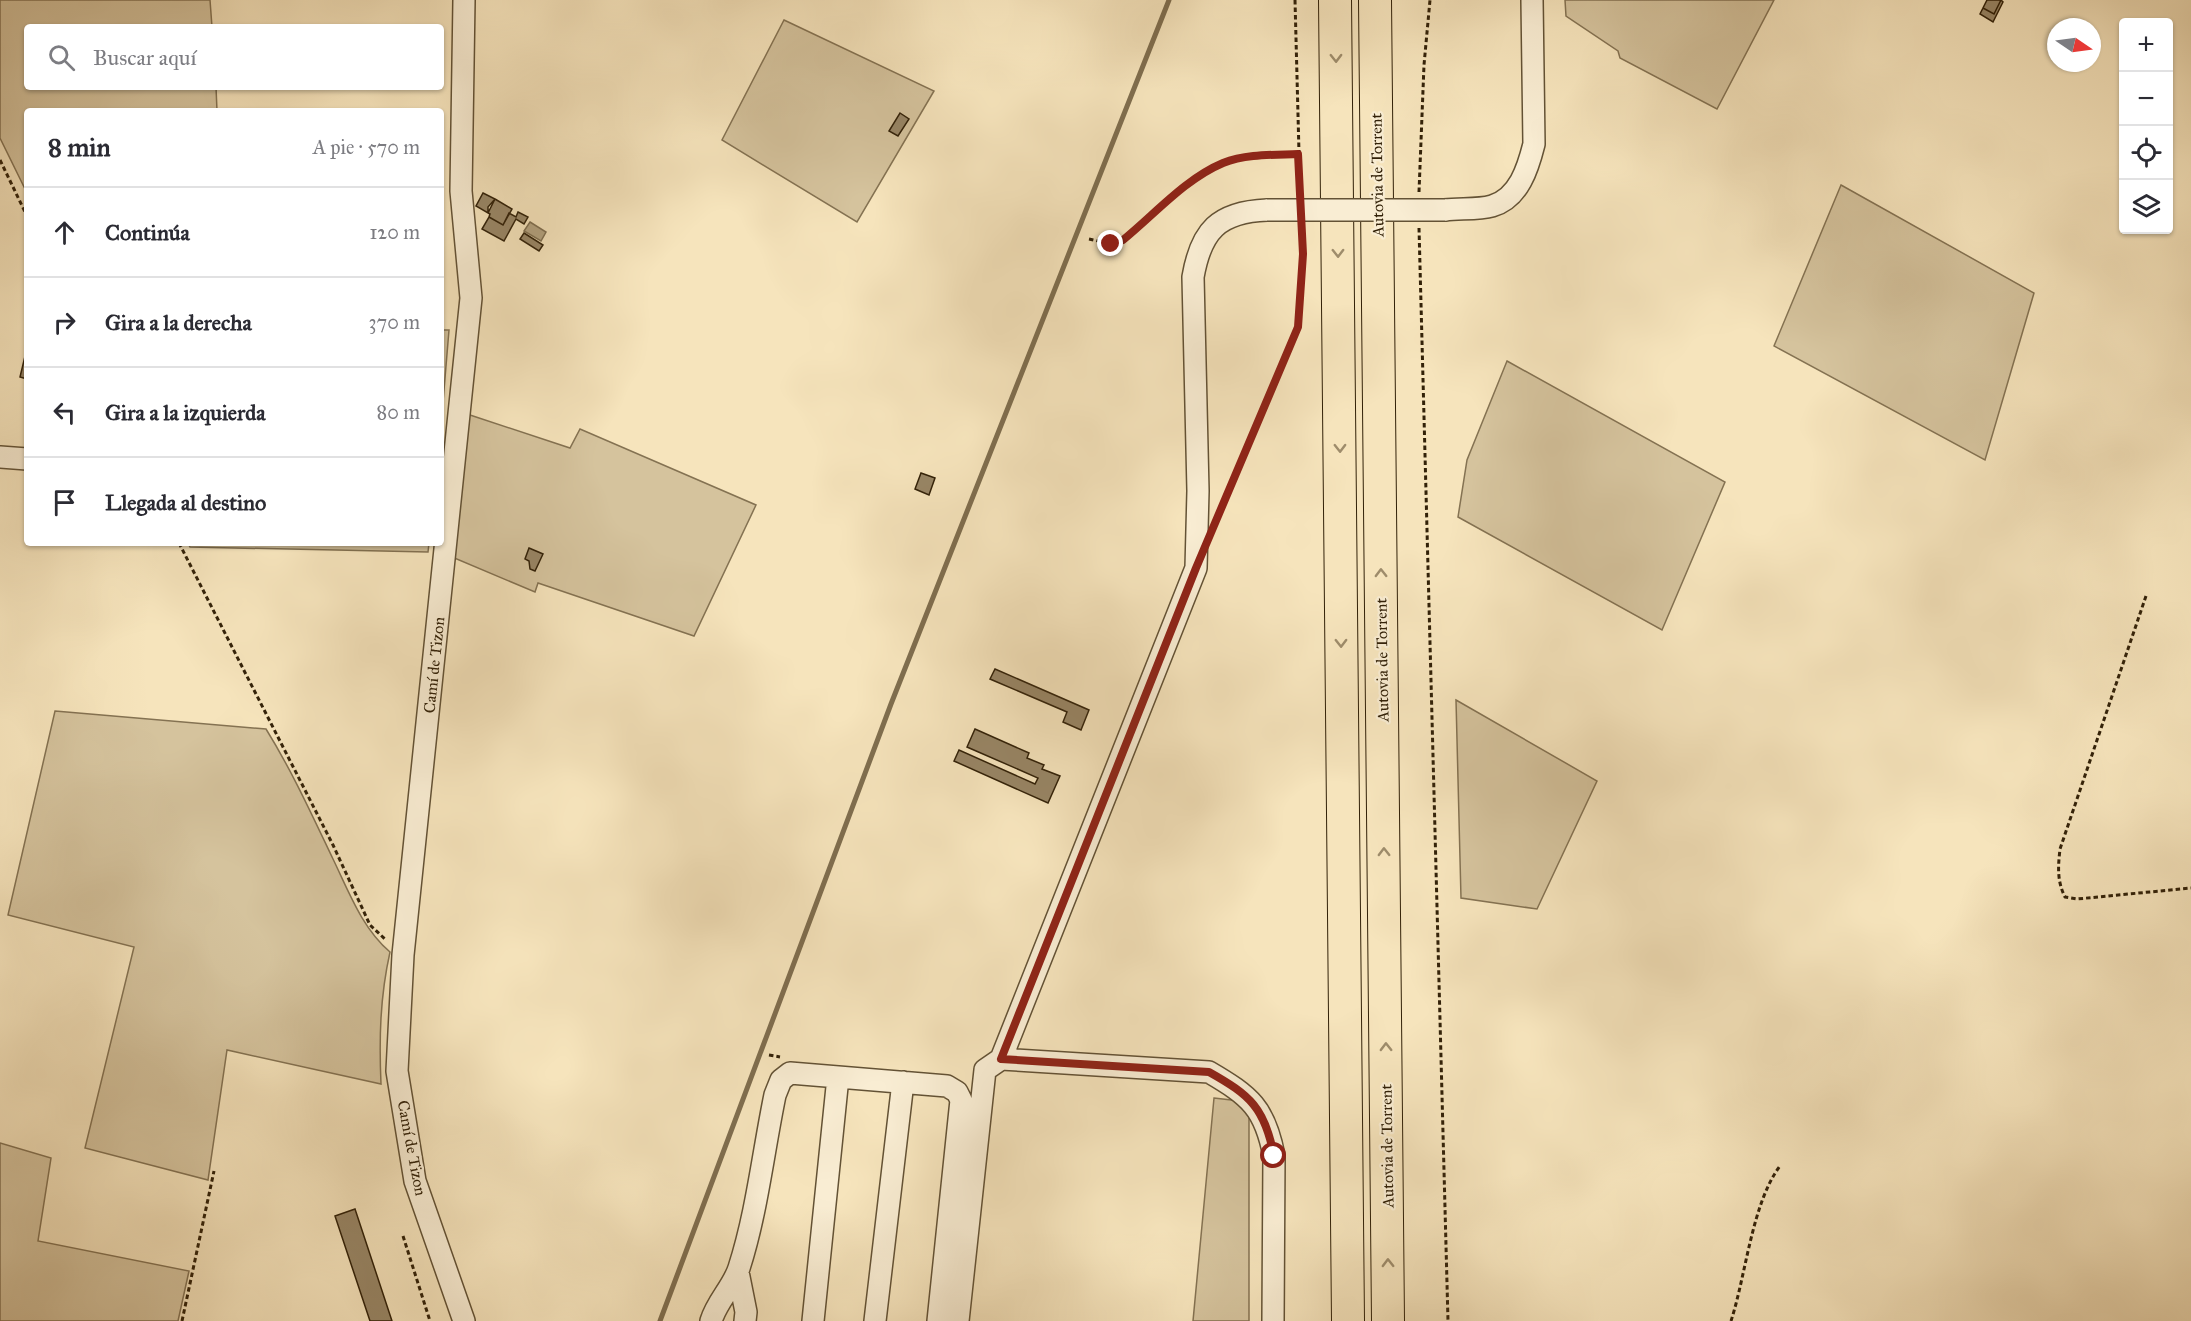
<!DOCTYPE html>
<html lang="es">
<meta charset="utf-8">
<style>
:root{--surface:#fff;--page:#f2f2f3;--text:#2b2b33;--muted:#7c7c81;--line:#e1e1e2}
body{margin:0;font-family:"IM FELL Great Primer",serif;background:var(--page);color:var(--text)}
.controls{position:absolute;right:18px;top:18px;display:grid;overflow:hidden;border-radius:6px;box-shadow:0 2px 4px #0004}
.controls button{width:54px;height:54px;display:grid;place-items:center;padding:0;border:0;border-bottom:2px solid var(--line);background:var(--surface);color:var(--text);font:30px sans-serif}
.compass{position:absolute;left:2047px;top:18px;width:54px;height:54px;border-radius:50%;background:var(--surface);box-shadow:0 2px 4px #0004;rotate:103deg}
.stop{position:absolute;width:18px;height:18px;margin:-14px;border:4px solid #8f2418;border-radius:50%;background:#fff}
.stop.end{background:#8f2418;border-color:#fff;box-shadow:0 2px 6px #0008}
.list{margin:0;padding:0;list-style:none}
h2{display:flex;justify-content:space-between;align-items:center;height:78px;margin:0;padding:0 24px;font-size:26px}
h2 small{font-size:20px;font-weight:400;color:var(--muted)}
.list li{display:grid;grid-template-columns:39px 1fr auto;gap:18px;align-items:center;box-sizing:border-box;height:90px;padding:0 24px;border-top:2px solid var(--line)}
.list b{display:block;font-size:22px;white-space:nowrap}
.list em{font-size:20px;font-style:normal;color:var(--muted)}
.icon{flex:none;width:33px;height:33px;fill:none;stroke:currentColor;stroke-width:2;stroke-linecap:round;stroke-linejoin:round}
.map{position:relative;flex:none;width:2191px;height:1321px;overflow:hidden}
.search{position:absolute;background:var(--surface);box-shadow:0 2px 4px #0004;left:24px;top:24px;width:420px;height:66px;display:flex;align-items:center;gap:15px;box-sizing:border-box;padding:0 21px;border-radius:6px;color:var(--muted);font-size:22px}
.panel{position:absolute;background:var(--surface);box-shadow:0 2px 4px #0004;left:24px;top:108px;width:420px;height:438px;border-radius:6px}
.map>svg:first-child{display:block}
</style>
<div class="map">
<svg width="2191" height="1321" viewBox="0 0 2191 1321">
<rect width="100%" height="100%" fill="#f6e4bc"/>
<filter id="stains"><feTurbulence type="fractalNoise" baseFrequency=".00333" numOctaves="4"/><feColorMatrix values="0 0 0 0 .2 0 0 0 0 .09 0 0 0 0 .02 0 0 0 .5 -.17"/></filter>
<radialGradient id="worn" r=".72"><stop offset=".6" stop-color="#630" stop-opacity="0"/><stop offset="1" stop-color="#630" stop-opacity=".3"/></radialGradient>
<path fill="#d5c39d" stroke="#847252" stroke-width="1.5" d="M0 0H210L212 27H27V87H216L217 111H27V193L0 138Z
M1565 0H1774L1717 109 1620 58 1618 51 1566 16Z
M784 20 934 91 857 222 722 140Z
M1841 185 2034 293 1985 460 1774 346Z
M441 330H449L441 426Z
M1507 361 1725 482 1662 630 1458 517 1467 460Z
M467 414 570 448 580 429 756 505 694 636 538 583 535 592 452 557Z
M188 543H429L428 552 190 547Z
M1456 700 1597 781 1537 909 1461 898Z
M55 711 266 729C292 771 312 815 333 859 349 892 362 928 390 952 380 997 379 1039 381 1084L227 1050 208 1180 85 1148 134 947 8 915Z
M1214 1098 1240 1101 1249 1111V1321H1193Z
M0 1143 51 1158 38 1241 189 1271 178 1321H0Z"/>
<path fill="#b3a27f" stroke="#7f6e4f" stroke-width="1.5" d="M530 222 546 232 541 241 524 231Z"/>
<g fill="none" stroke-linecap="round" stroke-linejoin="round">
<path stroke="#7f6e4f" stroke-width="5" d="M660 1321 891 704 1169 0"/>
</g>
<path fill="#988666" stroke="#322108" stroke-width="1.5" d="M1987 0H2001L1994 14 1983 8Z
M2001 0 2003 2 1993 22 1980 14 1983 8 1994 14Z
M900 113 909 119 898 136 889 131Z
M483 193 495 199 488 207V213L476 206Z
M495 199 512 209 503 225 489 217 490 214 488 213Z
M518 212 528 217 524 224 516 219 504 241 482 229 489 217 503 225 509 213 516 217Z
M524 233 543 245 539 251 520 239Z
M27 348V379L20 377Z
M921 473 935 478 929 495 915 489Z
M529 548 543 554 535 571 530 569 529 561 525 559Z
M995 669 1089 710 1081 730 1063 722 1067 712 990 679Z
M975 729 1029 753 1027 758 1044 765 1042 769 1060 776 1048 803 954 761 959 750 1035 784 1038 778 967 747Z
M355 1209 392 1321H370L335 1216Z"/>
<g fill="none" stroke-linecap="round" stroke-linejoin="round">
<g stroke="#635235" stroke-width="24">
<path id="minor" d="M1445 210C1459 208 1478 210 1492 206 1519 198 1528 168 1534 144L1532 0
M0 457 27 459
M1001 1059 1209 1072C1250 1096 1265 1108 1274 1156L1273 1321
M738 1272 746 1312 745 1321
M464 1321 415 1181 397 1071 403 955 471 298 461 191 464 0
M711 1321C717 1301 733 1287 739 1268 757 1212 763 1153 775 1095L781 1080 790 1073 947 1086 957 1092 961 1100 938 1321
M813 1321 838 1077
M875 1321 903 1082
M958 1321 985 1070 1001 1059 1196 568 1198 491 1193 277C1201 231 1218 212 1267 210"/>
</g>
<g stroke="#322108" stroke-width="34">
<path id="highway" d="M1335 0 1348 1321
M1375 0 1388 1321"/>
</g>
<path stroke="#322108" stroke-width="3" stroke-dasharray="4.5 3" stroke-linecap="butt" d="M1295 0 1300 191
M0 160 27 216
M1419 192 1424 65 1430 0
M1419 228 1448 1321
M1089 239 1111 244 1123 240C1155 214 1185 179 1223 163 1246 154 1273 155 1298 155
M1218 517 1298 327 1302 292V228
M179 543 333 845 370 925 386 940
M2146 596 2060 849C2058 867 2057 881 2065 897L2077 899 2191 888
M769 1055 780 1057
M403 1236 430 1321
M182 1321 214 1171
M1731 1321C1746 1275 1752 1203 1780 1166"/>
<use href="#minor" stroke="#f9edd3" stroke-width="21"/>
<use href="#highway" stroke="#f6e4bc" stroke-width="32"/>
<g stroke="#635235" stroke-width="24" stroke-linecap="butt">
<path id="minor-bridge" d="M1267 210H1445"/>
</g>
<use href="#minor-bridge" stroke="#f9edd3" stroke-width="21"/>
</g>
<defs><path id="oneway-chevron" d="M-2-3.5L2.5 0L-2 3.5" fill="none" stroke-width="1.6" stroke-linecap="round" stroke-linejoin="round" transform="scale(1.5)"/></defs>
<g stroke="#9e8c6b">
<use href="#oneway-chevron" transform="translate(1336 58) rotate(89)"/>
<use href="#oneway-chevron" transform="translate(1338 253) rotate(89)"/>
<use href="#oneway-chevron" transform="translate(1340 448) rotate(89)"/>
<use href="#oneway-chevron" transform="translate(1381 573) rotate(-91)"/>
<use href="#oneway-chevron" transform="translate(1341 643) rotate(89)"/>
<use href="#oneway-chevron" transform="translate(1384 852) rotate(-91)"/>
<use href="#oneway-chevron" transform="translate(1386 1047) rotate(-91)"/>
<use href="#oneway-chevron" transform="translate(1388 1263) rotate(-91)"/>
</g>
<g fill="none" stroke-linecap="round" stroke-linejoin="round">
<path stroke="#8f2418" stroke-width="8" d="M1111 244 1123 240C1155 214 1185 179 1223 163 1246 154 1273 155 1298 154L1303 254 1298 327 1196 568 1001 1059 1209 1072C1250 1095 1265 1108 1274 1156"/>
</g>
<g text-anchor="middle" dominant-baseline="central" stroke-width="4.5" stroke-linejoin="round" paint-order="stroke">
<g font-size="16" fill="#322108" stroke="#f9edd3">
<text transform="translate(1377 175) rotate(-91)">Autovia de Torrent</text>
<text transform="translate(1382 660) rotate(-91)">Autovia de Torrent</text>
<text transform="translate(434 665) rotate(-84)">Camí de Tizon</text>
<text transform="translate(1387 1146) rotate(-91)">Autovia de Torrent</text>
<text transform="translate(412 1148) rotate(79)">Camí de Tizon</text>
</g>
</g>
<rect width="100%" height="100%" filter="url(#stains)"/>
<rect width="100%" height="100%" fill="url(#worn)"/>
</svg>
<div class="controls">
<button>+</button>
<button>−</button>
<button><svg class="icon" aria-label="locate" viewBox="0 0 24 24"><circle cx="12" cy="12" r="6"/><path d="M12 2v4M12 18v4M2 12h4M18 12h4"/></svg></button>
<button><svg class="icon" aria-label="layers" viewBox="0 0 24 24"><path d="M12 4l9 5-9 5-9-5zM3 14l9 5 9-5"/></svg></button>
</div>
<svg class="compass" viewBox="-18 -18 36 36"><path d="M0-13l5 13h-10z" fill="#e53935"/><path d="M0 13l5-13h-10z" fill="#7c7c81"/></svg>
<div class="stop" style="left:1274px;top:1156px"></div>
<div class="stop end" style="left:1111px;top:244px"></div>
<div class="search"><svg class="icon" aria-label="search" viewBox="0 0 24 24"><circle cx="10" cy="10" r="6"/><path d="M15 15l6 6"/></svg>Buscar aquí</div>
<section class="panel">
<h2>8 min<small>A pie · 570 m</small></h2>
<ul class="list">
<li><svg class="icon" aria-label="ahead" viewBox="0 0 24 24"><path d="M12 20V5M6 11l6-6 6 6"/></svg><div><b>Continúa</b></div><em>120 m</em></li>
<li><svg class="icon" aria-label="right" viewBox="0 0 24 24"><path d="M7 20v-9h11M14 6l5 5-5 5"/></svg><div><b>Gira a la derecha</b></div><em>370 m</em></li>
<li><svg class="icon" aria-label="left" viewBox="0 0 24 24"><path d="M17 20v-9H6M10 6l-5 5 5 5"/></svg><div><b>Gira a la izquierda</b></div><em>80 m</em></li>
<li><svg class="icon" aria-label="arrive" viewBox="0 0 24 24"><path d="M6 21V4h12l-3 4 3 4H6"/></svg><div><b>Llegada al destino</b></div></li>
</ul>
</section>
</div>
